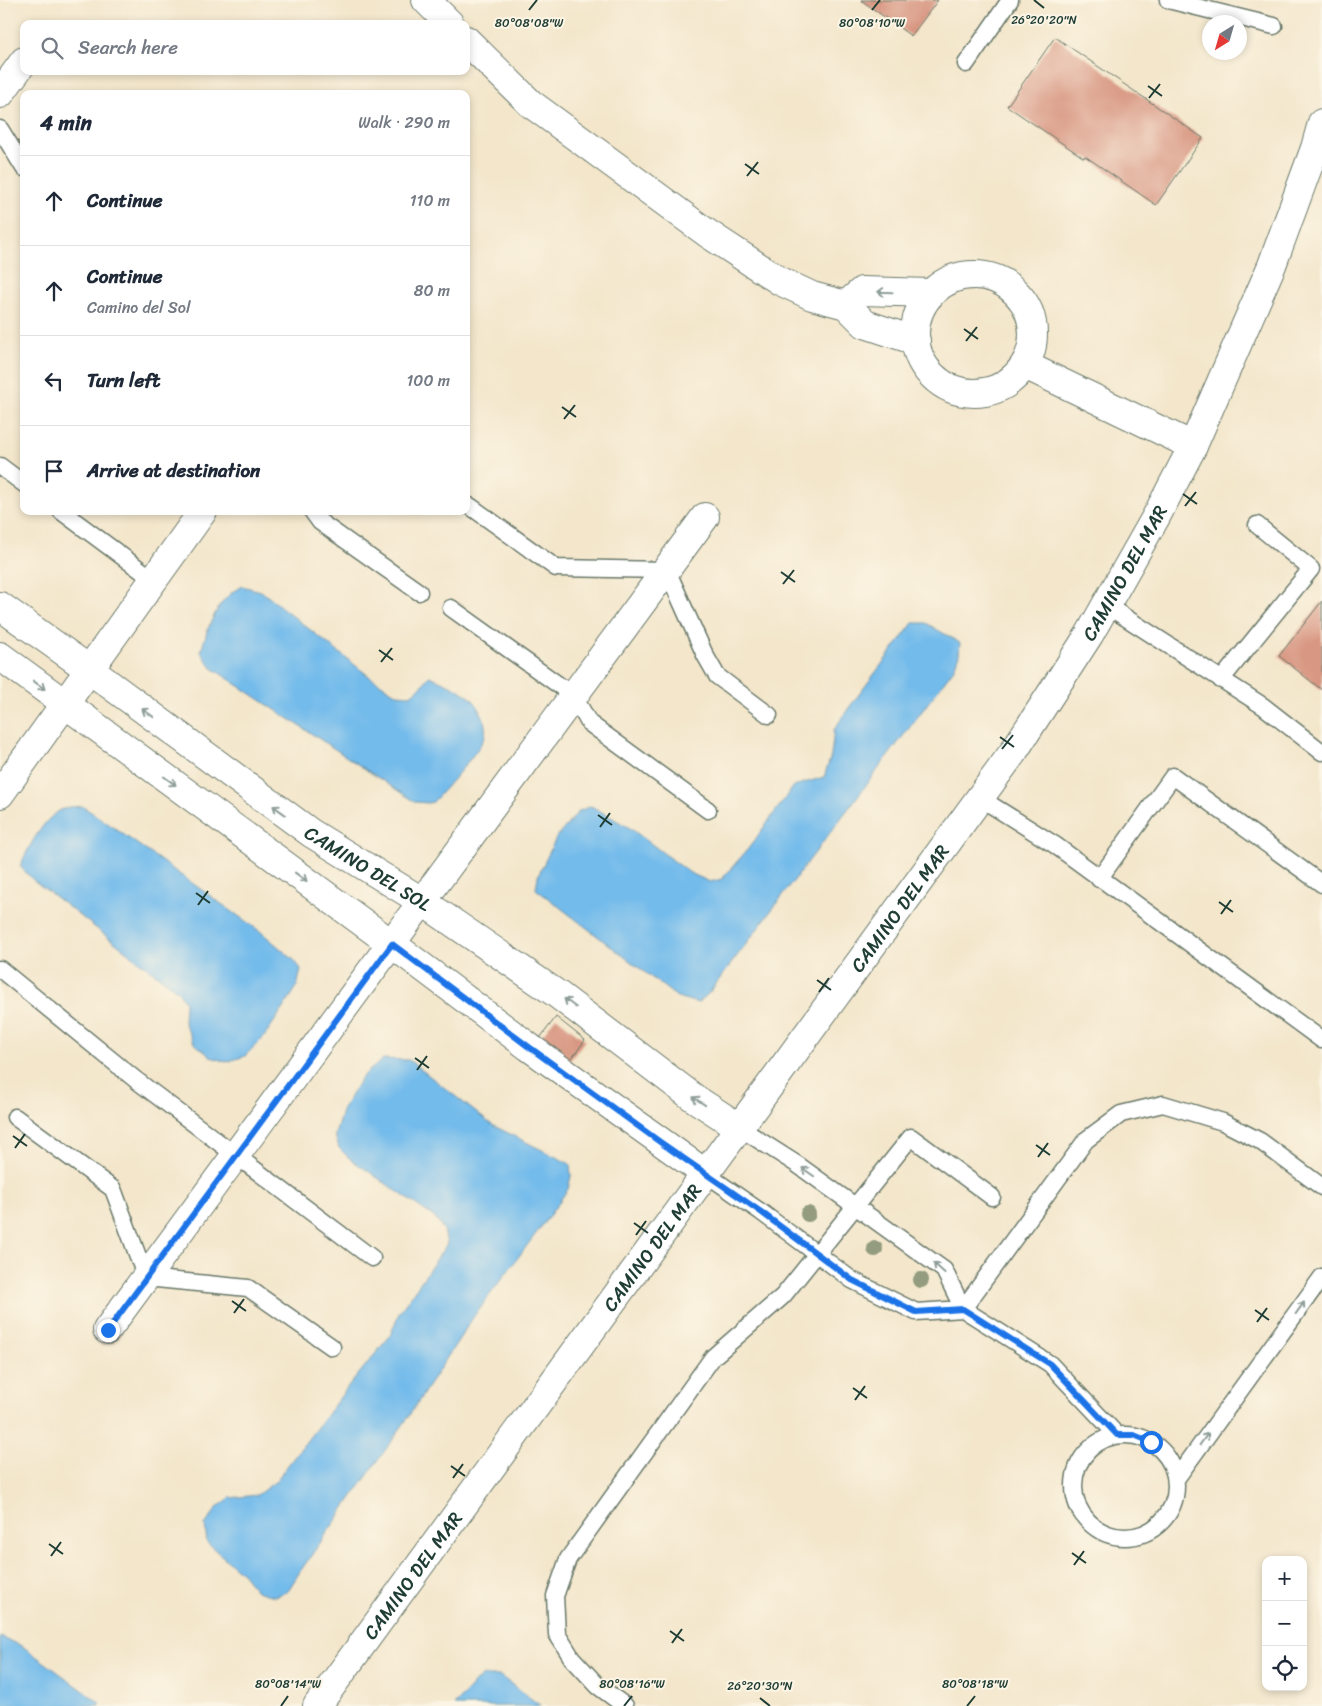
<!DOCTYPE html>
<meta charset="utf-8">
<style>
:root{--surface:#fff;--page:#f2f2f3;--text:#1f2937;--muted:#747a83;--line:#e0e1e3}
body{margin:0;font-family:Sriracha,sans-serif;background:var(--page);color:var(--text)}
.controls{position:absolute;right:15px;bottom:15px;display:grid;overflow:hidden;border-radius:10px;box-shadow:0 2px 8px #0003}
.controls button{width:45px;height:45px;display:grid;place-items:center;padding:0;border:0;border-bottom:1px solid var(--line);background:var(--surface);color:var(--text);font:25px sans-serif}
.compass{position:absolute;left:1202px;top:15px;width:45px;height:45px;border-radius:50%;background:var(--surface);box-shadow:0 2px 8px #0003;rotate:217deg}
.stop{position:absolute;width:15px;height:15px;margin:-11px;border:4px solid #1a73e8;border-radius:50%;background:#fff}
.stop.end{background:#1a73e8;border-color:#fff;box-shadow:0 1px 5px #0008}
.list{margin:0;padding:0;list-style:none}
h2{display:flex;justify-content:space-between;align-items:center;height:65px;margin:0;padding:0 20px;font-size:21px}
h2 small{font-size:16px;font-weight:400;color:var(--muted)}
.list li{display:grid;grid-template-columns:32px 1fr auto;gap:15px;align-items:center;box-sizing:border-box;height:90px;padding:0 20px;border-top:1px solid var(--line)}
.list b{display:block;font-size:19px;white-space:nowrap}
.list p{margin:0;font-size:16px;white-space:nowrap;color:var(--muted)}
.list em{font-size:16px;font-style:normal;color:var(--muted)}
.icon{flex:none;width:28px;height:28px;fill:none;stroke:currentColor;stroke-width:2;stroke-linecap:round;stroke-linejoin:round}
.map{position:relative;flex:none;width:1322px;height:1706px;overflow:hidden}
.search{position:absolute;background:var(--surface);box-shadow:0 2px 8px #0003;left:20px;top:20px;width:450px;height:55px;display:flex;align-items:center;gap:12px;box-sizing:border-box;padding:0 18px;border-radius:10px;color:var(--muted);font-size:19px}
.panel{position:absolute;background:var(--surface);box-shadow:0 2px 8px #0003;left:20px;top:90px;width:450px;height:425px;border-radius:10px}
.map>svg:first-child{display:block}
</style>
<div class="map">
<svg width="1322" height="1706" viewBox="0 0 1322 1706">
<rect width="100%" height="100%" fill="#fcf5e5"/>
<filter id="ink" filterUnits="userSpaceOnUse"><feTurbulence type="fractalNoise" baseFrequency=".02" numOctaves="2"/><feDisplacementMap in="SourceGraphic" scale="10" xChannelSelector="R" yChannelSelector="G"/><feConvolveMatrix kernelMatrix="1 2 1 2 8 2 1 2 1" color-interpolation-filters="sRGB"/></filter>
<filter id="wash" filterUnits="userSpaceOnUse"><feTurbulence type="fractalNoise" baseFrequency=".0096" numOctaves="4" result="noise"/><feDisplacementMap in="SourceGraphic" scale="20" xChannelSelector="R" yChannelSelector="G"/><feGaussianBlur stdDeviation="1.12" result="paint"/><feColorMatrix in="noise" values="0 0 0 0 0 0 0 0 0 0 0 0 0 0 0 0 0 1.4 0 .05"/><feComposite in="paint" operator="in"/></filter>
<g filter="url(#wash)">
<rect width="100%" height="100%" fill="#f3e6cb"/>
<path fill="#73bbeb" stroke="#497c90" d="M242 586 261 591 370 677 397 694 410 695 422 686 429 676C442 681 464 690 473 700 481 709 487 723 485 735 484 746 442 792 433 802L428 803 415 802 212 668 201 652C208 626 217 599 242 586Z
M913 623H926L960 643 959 655 953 670 709 993 698 1003 677 997 536 889 538 876 556 838 579 811 591 806 630 828 690 873 710 882 722 879 748 849 794 786 824 777 831 756 834 730 848 709Z
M82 806 106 822 261 932 294 960 301 969 297 987 264 1037 245 1056 226 1062 211 1057 193 1042 184 1022 185 1002 178 991 32 879 20 866C29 847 45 814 66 808 70 806 77 807 82 806Z
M383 1059 409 1060 492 1125 570 1164 571 1176 568 1189 547 1219 474 1316 405 1422 301 1570 287 1592 274 1596 256 1591 243 1574 207 1543 205 1525 218 1507 230 1498 257 1495 275 1482 348 1387 390 1336 399 1313 447 1244 444 1230 434 1217 349 1158 339 1148 335 1135 343 1108 362 1077Z
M0 1637 22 1646 99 1702V1706H0Z
M481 1676H500L541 1706H454Z"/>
<g id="blocks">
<path fill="#d89782" d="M861 0H938L911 36Z
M1055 37 1203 138 1156 205 1085 156 1084 158 1007 106Z
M1322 601V690L1279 656Z
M556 1017 585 1040 570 1061 540 1038Z"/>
</g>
</g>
<g filter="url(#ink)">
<use href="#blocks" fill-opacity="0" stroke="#697869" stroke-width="1"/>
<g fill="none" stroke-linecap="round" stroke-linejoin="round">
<g stroke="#697869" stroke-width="19">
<path id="service" d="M1168 0 1274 26
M966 64 1010 0
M0 129 24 168
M0 466 24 484
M470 506 556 568 667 570 705 655 717 676 769 715
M61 511 154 580
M312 511 320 522 419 592
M1106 605 1263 706 1322 752
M451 608 574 696 589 723 708 810
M1221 680 1311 569 1257 525
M980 798 1055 845 1322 1040
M1099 879 1173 776 1322 884
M0 969 136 1080 372 1258
M15 1117 113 1189 146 1278 248 1288 332 1347
M740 1128 798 1165 944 1270 963 1309 1050 1364 1117 1435
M706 1174 761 1212 852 1280 916 1312 963 1309
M963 1309 1086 1140 1121 1114 1163 1104 1223 1122 1260 1141 1322 1187
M1074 1486a51 51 0 1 1 102 0a51 51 0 1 1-102 0Z
M1176 1479 1322 1277
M625 1706 598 1686 572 1658 557 1634 555 1596 568 1559 713 1357 783 1296 911 1137 992 1197"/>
</g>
<g stroke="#697869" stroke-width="30">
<g id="minor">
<path d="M426 0 450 24"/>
<path d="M466 40 530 103 707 233 780 281 812 296 846 305 865 324 916 341"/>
<path d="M0 94 24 61"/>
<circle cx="974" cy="334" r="59"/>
<path d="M846 305 862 291 931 293"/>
<path d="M1025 365 1193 446"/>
<path id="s1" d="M0 606 90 670 311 833 423 902 557 994 694 1098 740 1128"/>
<path d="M0 656 392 944 529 1047 706 1174"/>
<path d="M0 794 203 511"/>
<path d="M107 1330 705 517"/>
</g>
</g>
<g stroke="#697869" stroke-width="30">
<g id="tertiary">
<path id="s2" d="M317 1706 1014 751 1089 635 1157 515 1193 446 1272 265 1315 148 1322 123"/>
</g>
</g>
<use href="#service" stroke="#fff" stroke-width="16"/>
<use href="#minor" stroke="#fff" stroke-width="28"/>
<use href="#tertiary" stroke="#fff" stroke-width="28"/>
</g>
<g fill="#939c7f">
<circle cx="808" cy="1214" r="8"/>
<circle cx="875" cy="1249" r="8"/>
<circle cx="921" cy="1280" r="8"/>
</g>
<defs><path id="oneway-shaft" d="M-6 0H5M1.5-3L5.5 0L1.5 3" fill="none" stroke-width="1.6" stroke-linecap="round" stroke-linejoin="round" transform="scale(1.25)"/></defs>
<g stroke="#8f9e9a">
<use href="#oneway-shaft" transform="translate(885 292) rotate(-178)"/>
<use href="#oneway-shaft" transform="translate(39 685) rotate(36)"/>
<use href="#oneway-shaft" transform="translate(148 713) rotate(-144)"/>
<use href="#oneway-shaft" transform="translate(170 781) rotate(36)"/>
<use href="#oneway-shaft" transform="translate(279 810) rotate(-144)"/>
<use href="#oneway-shaft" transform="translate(301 877) rotate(36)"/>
<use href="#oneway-shaft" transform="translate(570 1003) rotate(-143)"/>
<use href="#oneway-shaft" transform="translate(699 1101) rotate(-146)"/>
<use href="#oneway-shaft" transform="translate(808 1172) rotate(-145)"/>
<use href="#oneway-shaft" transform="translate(939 1268) rotate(-138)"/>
<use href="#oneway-shaft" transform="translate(1300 1308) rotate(-54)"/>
<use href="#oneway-shaft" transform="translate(1204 1439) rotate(-54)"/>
</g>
</g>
<g fill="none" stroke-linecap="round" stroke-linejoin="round" filter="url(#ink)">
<path stroke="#1a73e8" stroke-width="6" d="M108 1330 392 944 529 1047 660 1142 761 1212 852 1280 916 1312 963 1309 1050 1364 1117 1435H1134L1151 1442"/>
</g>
<path fill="none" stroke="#1f3d34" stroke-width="2" d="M1034 0 1044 8M529 10 537 0M872 10 880 0M1148 86 1162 96M1149 98 1160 84M745 164 759 174M747 176 758 162M964 329 978 339M966 341 977 327M562 407 576 417M564 419 575 405M1183 494 1197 504M1185 506 1196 492M781 572 795 582M783 584 794 570M379 650 393 660M381 662 392 648M1000 737 1014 747M1002 749 1013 735M598 815 612 825M600 827 610 813M196 893 210 903M1219 902 1233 912M198 905 208 891M1221 914 1231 900M817 980 831 990M819 992 829 978M415 1058 429 1068M417 1070 427 1056M13 1136 27 1146M1036 1145 1050 1155M15 1148 25 1134M1038 1157 1048 1143M634 1223 648 1233M636 1235 646 1221M232 1301 246 1311M1255 1310 1269 1320M234 1313 244 1299M1257 1322 1267 1308M853 1388 867 1398M855 1400 865 1386M451 1466 465 1476M453 1478 463 1464M49 1544 63 1554M1072 1553 1086 1563M51 1556 61 1542M1074 1565 1084 1551M670 1631 684 1641M672 1643 682 1629M760 1698 770 1706M281 1706 288 1696M624 1706 632 1696M967 1706 975 1696"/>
<g text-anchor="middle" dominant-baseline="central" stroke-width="4" stroke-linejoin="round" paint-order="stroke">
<g font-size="19" fill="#1f3d34" stroke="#fcf5e5">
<text stroke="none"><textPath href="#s2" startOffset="1392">CAMINO DEL MAR</textPath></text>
<text stroke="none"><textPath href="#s1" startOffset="452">CAMINO DEL SOL</textPath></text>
<text stroke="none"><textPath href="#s2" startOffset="988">CAMINO DEL MAR</textPath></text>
<text stroke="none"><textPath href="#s2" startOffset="568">CAMINO DEL MAR</textPath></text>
<text stroke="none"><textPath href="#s2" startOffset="162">CAMINO DEL MAR</textPath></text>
</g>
</g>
<g font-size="12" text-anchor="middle" fill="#1f3d34" stroke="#fcf5e5" stroke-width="4" stroke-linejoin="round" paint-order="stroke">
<text x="1044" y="24">26°20'20"N</text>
<text x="529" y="27">80°08'08"W</text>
<text x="872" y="27">80°08'10"W</text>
<text x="288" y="1688">80°08'14"W</text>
<text x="632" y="1688">80°08'16"W</text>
<text x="975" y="1688">80°08'18"W</text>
<text x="760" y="1690">26°20'30"N</text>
</g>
</svg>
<div class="controls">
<button>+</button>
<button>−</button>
<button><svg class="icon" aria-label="locate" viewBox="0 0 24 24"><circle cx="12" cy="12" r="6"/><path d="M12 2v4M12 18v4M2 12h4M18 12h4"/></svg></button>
</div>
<svg class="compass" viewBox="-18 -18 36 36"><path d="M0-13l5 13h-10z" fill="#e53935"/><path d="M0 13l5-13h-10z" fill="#747a83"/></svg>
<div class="stop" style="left:1151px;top:1442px"></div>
<div class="stop end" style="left:108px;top:1330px"></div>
<div class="search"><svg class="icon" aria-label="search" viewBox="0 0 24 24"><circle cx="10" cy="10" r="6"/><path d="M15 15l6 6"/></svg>Search here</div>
<section class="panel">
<h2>4 min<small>Walk · 290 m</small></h2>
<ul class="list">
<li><svg class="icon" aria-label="ahead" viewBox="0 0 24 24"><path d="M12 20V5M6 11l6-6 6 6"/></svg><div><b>Continue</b></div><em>110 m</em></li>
<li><svg class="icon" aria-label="ahead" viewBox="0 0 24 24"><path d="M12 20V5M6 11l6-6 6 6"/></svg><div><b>Continue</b><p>Camino del Sol</p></div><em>80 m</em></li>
<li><svg class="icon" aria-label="left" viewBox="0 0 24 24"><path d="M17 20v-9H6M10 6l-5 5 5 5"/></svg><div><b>Turn left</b></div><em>100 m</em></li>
<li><svg class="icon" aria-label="arrive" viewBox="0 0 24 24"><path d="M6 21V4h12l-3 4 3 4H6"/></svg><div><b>Arrive at destination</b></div></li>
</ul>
</section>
</div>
